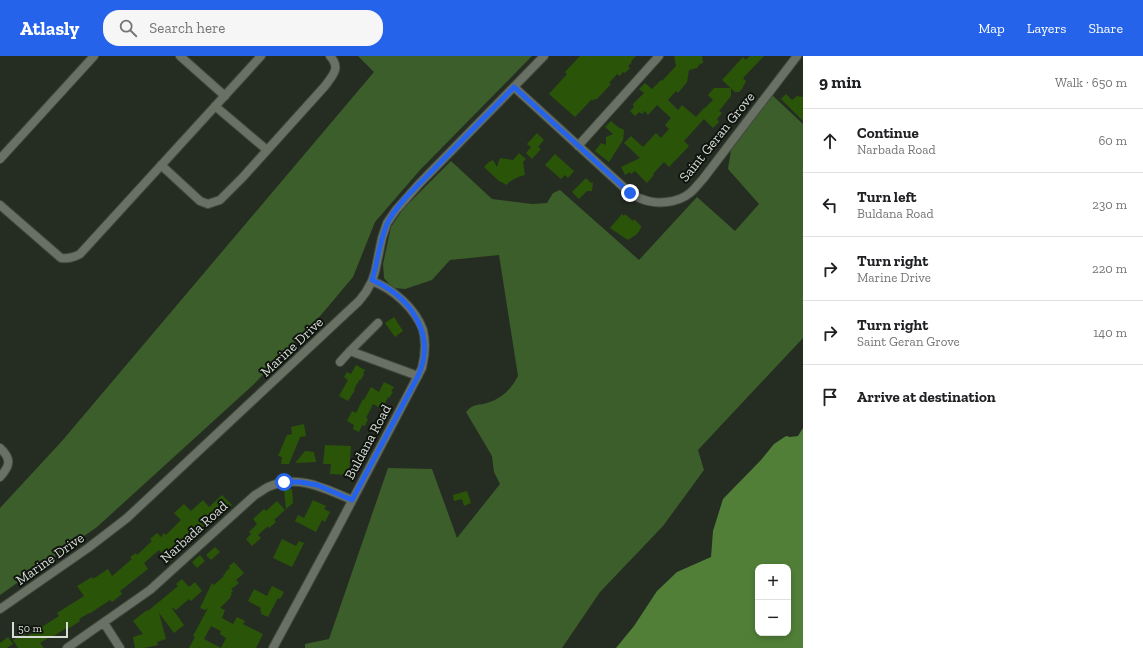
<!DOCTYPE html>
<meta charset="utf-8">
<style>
:root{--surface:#fff;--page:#f6f6f6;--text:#202124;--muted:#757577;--line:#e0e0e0;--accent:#2563eb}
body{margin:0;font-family:"Zilla Slab",serif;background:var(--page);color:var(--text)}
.controls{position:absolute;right:12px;bottom:12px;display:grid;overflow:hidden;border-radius:8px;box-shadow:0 2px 6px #0003}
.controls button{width:36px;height:36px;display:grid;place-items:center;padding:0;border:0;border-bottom:1px solid var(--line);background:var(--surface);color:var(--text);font:20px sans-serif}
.scale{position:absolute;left:12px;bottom:10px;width:56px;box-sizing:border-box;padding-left:4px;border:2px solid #d6dbd4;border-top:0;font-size:11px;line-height:14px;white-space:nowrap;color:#d6dbd4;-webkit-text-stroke:3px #10140f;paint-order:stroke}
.stop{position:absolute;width:12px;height:12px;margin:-9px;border:3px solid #2563eb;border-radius:50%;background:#fff}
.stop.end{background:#2563eb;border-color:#fff;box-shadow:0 1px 4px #0008}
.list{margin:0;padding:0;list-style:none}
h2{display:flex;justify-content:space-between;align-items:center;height:52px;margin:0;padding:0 16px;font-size:17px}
h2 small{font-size:13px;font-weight:400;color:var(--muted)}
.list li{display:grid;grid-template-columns:26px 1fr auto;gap:12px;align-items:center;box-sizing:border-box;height:64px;padding:0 16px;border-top:1px solid var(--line)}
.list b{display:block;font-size:15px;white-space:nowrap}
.list p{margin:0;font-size:13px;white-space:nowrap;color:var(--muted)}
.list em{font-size:13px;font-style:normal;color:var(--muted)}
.icon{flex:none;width:22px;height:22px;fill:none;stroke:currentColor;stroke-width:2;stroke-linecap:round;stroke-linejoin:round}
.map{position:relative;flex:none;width:803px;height:592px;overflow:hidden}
header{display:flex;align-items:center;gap:24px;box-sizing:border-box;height:56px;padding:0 20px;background:var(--accent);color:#fff}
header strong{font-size:19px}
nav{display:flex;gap:22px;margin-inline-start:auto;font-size:14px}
.search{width:280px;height:36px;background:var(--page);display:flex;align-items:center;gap:10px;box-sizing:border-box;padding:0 14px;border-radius:16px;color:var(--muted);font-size:15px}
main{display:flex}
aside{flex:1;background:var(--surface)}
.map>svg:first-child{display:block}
</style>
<header>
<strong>Atlasly</strong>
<div class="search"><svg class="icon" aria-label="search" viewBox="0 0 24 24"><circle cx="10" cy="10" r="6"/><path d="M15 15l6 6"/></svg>Search here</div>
<nav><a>Map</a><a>Layers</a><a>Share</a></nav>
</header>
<main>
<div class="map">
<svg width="803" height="592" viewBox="0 0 803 592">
<rect width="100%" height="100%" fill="#252d22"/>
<path fill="#3c5e2a" d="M358 0H532L420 114 375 166 353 221 321 259 253 329 97 471 0 539V452L62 385 374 16Z
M772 39 803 68V282L698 394 704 414 663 470 600 536 562 592H305V588L329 583 388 412 432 413 457 482 500 428 494 416 492 400 466 356C474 347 477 350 487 347 502 343 511 333 518 320L499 199 450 204 432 224 405 233 394 232 390 229 384 222 383 208 391 171 403 153 451 105 492 143 532 148 547 147 553 137 560 134 639 204 697 141 735 175 759 148 728 113 731 94Z"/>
<path fill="#517f38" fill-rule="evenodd" d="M803 372V592H616L634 570 657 535 677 516 711 501 713 475 723 443 761 404 774 388 786 380 790 381 798 380ZM758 511H788V577H758Z"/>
<path fill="#2a5509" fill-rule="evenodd" d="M580 0H636L631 5 632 6 628 10 630 12 625 17 623 16 620 20 617 18 609 27 611 28 597 43H595L593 45 592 43 575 61 549 38 567 18 565 16Z
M674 0H702L703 7 700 8 697 12 689 14 687 26 678 37 676 35 668 44 678 54 682 49 696 61 704 52H705L713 44 708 39 714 32H731V40L719 55 722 57 717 63 719 66 713 72 704 63 684 85 689 90 669 111 664 106 653 118 654 119 647 127 635 115 631 118 630 116 625 119 621 111 640 102 624 87 631 80 643 91 656 77 661 82 669 73 665 69 671 62 657 49 648 59 645 55 642 58 639 56 635 60 630 55 634 51 633 49V48L644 37 639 33 645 27 652 33 661 24 662 25 676 10Z
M750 0H764L743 22 746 25 742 33 739 36H735L722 24 743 1 746 4Z
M786 38 792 44 797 40 803 41V65L781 43Z
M611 65 618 71 624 74 623 84 609 106 595 95 601 87 606 89V81L613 78 605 71Z
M537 77 544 84 538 91 541 93 532 103 526 97 531 91 527 88Z
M519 97 526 103 523 106 525 119 518 121 509 126 507 129 499 125 484 111 489 106 493 104 497 111 500 102 513 104Z
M555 98 574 115 568 122 565 119 561 123 545 109Z
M586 122 591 127 593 126 592 135H587L579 143 572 136Z
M622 158 624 160 625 158 633 165 634 163 641 170V172L637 178 628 184 610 172Z
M394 261 403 275 395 281 385 267Z
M356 309 365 314 363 317 364 318 361 324 360 323 354 333 355 334 348 345 339 340 348 324 344 321 347 316 351 318Z
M384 326 394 331 391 335 393 336 389 342 388 341 382 353 373 348 366 362 368 363 365 370 362 369 359 376 353 373 354 369 347 365 352 355 356 357 363 343 364 344 371 331 379 336Z
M304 368 306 380 300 381 289 408H281L282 401 278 400 287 379 292 378 291 371Z
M325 389 351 390 349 419 330 418 331 408H323Z
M305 395 314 396 316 406 295 407Z
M292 433 293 447 286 453 284 434Z
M467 435 471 447 464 450 462 443 454 445 453 439Z
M222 439 232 449 203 474H204L196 481 192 477 182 487 181 486 172 495 176 500 170 506 159 494 144 507 148 513 120 535 122 538 112 546 110 544 89 558V557L79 563 80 565 71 571 65 573 52 581 51 580 40 587 44 592H18L13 584 24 578 26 581 59 560 57 557 84 540 77 530 92 521 93 523 108 513 112 520 132 503 130 501 136 497 137 499 152 485 150 483 157 477 161 481 164 477 166 479 181 464 174 457 184 448 191 455 203 444 209 451Z
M313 444 326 450 324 453 330 456 325 466 322 464 316 476 295 465 298 459 304 462Z
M277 445 285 454 274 464 276 466 269 472 268 470 258 479 261 482 252 490 246 483 251 478 249 476 257 468 253 463 264 453 266 455Z
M282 483 296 490 299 485 304 487 292 511 273 502Z
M215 491 220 496 211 504 206 499Z
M200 499 205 505 197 512 192 506Z
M234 506 244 517 236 524 239 527 231 533 233 535 231 537 232 539 230 540 231 541 220 552 225 554 222 562 233 568 237 561 245 565 243 568 263 578 256 592H189L195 581 193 580 208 552 205 554 200 552 212 527 214 529 224 520 223 519 226 517 225 516 230 512 229 510ZM211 570 221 575 220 578 226 582 221 592 204 583Z
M182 523 189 531 195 526 202 535 191 545 189 543 176 554 171 551 184 569 174 577 159 557 166 583 157 586 158 589 144 592H135L133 581 143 578 133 565 147 554 148 555 178 530 176 528Z
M272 530 284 536 280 543 278 542 268 561 261 558 262 556 260 555 261 552 248 545 254 533 267 540Z
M8 581 13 588 7 592H0V587Z"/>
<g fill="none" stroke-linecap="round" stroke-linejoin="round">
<g stroke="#42483f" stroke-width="10">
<path id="minor" d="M180 0 225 40
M514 31 630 137C634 139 638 142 642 143 656 149 678 147 690 137 695 133 699 127 703 123L797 0
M215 50 267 94
M578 90 659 0
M0 103 94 0
M161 109 200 145 208 148 220 144 243 121 325 30C333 19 341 12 330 0
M0 149 61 202C68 203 73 202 80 198L261 0
M350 295 378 267
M340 306 350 295 418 320
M0 392C12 403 10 410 0 421
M0 553 88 492 127 462 359 245 366 236 372 225 375 216 382 182 387 167 396 154 419 128 544 0
M104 567 120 592
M67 592 150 534 255 439C259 437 264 433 268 431 298 418 324 432 352 444
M273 592 333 481 422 312C425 300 426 286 423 274 415 252 393 233 372 225"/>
</g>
<use href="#minor" stroke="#687164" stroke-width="8"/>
</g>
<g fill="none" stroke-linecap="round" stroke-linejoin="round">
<path stroke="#2563eb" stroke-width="5" d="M284 426H300L317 429 352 444 418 320C437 279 411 241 372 224 378 206 379 186 387 168 396 149 417 130 432 115 459 87 487 59 514 31L630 137"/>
</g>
<g text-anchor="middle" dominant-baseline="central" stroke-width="4" stroke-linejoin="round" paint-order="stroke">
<g font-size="14" fill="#d6dbd4" stroke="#10140f">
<text transform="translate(717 81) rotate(-51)">Saint Geran Grove</text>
<text transform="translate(292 291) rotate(-43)">Marine Drive</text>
<text transform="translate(368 386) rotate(-62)">Buldana Road</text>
<text transform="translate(194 476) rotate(-42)">Narbada Road</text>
<text transform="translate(50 503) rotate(-35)">Marine Drive</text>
</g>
</g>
</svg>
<div class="controls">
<button>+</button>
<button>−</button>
</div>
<div class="scale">50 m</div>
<div class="stop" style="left:284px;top:426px"></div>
<div class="stop end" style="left:630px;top:137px"></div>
</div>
<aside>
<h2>9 min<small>Walk · 650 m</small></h2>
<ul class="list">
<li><svg class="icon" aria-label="ahead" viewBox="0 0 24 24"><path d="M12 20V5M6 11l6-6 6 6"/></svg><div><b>Continue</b><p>Narbada Road</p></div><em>60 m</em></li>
<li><svg class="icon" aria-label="left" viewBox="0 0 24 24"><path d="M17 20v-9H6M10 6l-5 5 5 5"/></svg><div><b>Turn left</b><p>Buldana Road</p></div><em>230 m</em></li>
<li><svg class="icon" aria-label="right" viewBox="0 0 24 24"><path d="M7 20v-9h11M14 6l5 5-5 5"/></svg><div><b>Turn right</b><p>Marine Drive</p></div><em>220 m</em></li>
<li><svg class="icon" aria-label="right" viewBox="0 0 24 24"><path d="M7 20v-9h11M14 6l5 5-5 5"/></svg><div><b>Turn right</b><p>Saint Geran Grove</p></div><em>140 m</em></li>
<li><svg class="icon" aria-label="arrive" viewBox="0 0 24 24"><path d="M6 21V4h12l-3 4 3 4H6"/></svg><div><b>Arrive at destination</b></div></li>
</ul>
</aside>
</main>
